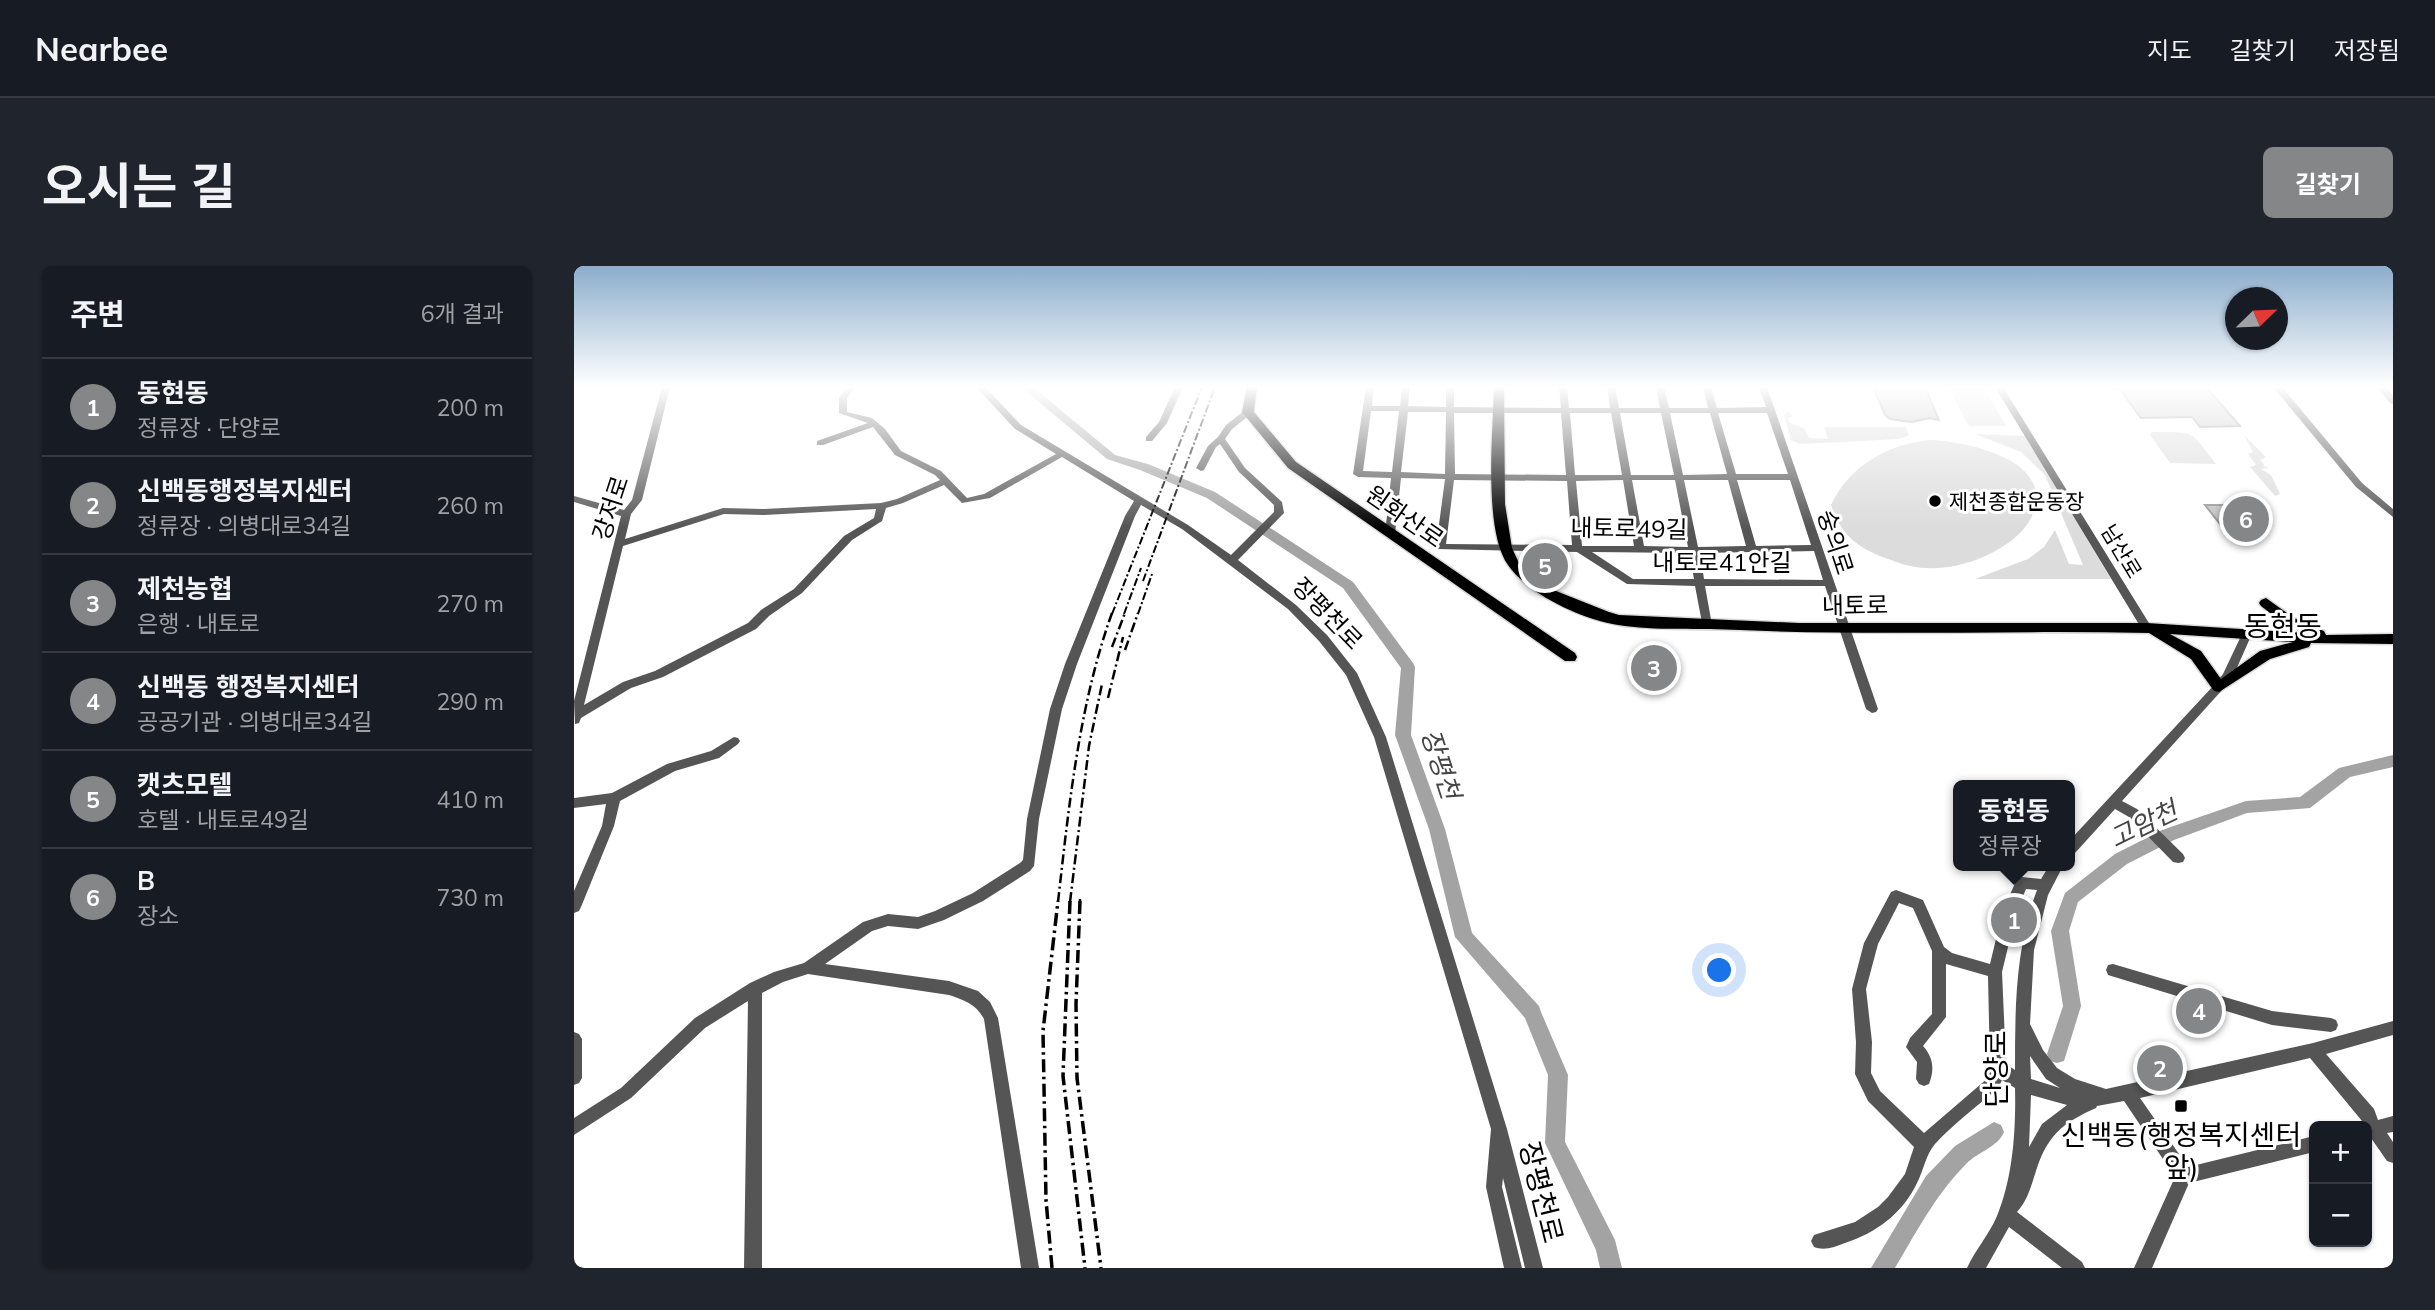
<!DOCTYPE html>
<html lang="ko">
<meta charset="utf-8">
<style>
:root{--surface:#171b24;--page:#20242c;--text:#f1f3f6;--muted:#9ea1a6;--line:#363941;--accent:#858687}
body{margin:0;font-family:Mulish,"Noto Sans KR",sans-serif;background:var(--page);color:var(--text)}
.controls{position:absolute;right:21px;bottom:21px;display:grid;overflow:hidden;border-radius:10px;box-shadow:0 2px 5px #0004}
.controls button{width:63px;height:63px;display:grid;place-items:center;padding:0;border:0;border-bottom:2px solid var(--line);background:var(--surface);color:var(--text);font:35px sans-serif}
.compass{position:absolute;left:1651px;top:21px;width:63px;height:63px;border-radius:50%;background:var(--surface);box-shadow:0 2px 5px #0004;rotate:67deg}
.you{position:absolute;left:1146px;top:705px;width:24px;height:24px;margin:-18px;border:5px solid #fff;border-radius:50%;background:#1a73e8;box-shadow:0 0 0 10px #1a73e833}
.badge{display:grid;place-items:center;width:46px;height:46px;border-radius:50%;background:var(--accent);color:#fff;font-size:23px;font-weight:700}
.pin{position:absolute;translate:-50% -50%;border:4px solid #fff;box-shadow:0 2px 7px #0006}
.popup{position:absolute;left:1379px;top:514px;width:122px;height:91px;box-sizing:border-box;display:grid;place-content:center;border-radius:10px;background:var(--surface);filter:drop-shadow(0 2px 5px #0005);font-size:23px;white-space:nowrap;color:var(--muted)}
.popup b{font-size:26px;color:var(--text)}
.popup::after{content:'';position:absolute;left:50%;top:100%;margin-left:-14px;border:14px solid transparent;border-top-color:var(--surface)}
.list{margin:0;padding:0;list-style:none}
h2{display:flex;justify-content:space-between;align-items:center;height:91px;margin:0;padding:0 28px;font-size:30px}
h2 small{font-size:23px;font-weight:400;color:var(--muted)}
.list li{display:grid;grid-template-columns:46px 1fr auto;gap:21px;align-items:center;box-sizing:border-box;height:98px;padding:0 28px;border-top:2px solid var(--line)}
.list b{display:block;font-size:26px;white-space:nowrap}
.list p{margin:0;font-size:23px;white-space:nowrap;color:var(--muted)}
.list em{font-size:23px;font-style:normal;color:var(--muted)}
.map{position:relative;flex:none;width:1819px;height:1002px;overflow:hidden;border-radius:10px}
header{display:flex;align-items:center;gap:42px;box-sizing:border-box;height:98px;padding:0 35px;background:var(--surface);border-bottom:2px solid var(--line)}
header strong{font-size:33px}
nav{display:flex;gap:38px;margin-inline-start:auto;font-size:24px}
.intro{display:flex;align-items:center;justify-content:space-between;box-sizing:border-box;height:168px;padding:0 42px}
h1{margin:0;font-size:49px}
.button{padding:18px 32px;border-radius:10px;background:var(--accent);color:#fff;font-size:24px;font-weight:700}
main{display:flex;gap:42px;padding:0 42px}
aside{flex:1;background:var(--surface);border-radius:10px;box-shadow:0 2px 5px #0004}
.map>svg:first-child{display:block}
</style>
<header>
<strong>Nearbee</strong>
<nav><a>지도</a><a>길찾기</a><a>저장됨</a></nav>
</header>
<div class="intro"><h1>오시는 길</h1><a class="button">길찾기</a></div>
<main>
<aside>
<h2>주변<small>6개 결과</small></h2>
<ul class="list">
<li><span class="badge">1</span><div><b>동현동</b><p>정류장 · 단양로</p></div><em>200 m</em></li>
<li><span class="badge">2</span><div><b>신백동행정복지센터</b><p>정류장 · 의병대로34길</p></div><em>260 m</em></li>
<li><span class="badge">3</span><div><b>제천농협</b><p>은행 · 내토로</p></div><em>270 m</em></li>
<li><span class="badge">4</span><div><b>신백동 행정복지센터</b><p>공공기관 · 의병대로34길</p></div><em>290 m</em></li>
<li><span class="badge">5</span><div><b>캣츠모텔</b><p>호텔 · 내토로49길</p></div><em>410 m</em></li>
<li><span class="badge">6</span><div><b>B</b><p>장소</p></div><em>730 m</em></li>
</ul>
</aside>
<div class="map">
<svg width="1819" height="1002" viewBox="0 0 1819 1002">
<rect width="100%" height="100%" fill="#fff"/>
<path fill="#dcdcdc" d="M1374 121H1410L1432 160H1395Z
M1214 146 1220 150 1214 152 1216 157 1230 162 1235 172 1254 173 1250 161H1332L1335 169 1325 173 1226 178 1217 174 1210 149Z
M1578 166C1622 166 1615 163 1642 198L1596 197 1576 169Z
M1401 168 1451 170 1537 313H1401L1454 293 1470 281 1481 264 1495 298 1509 299 1471 209 1447 186Z
M1670 169 1692 191 1686 194 1690 198 1689 200 1695 202 1687 203 1697 209 1706 228 1701 230 1676 201 1682 199 1674 188 1679 186Z
M1356 174C1387 175 1460 189 1462 229 1465 273 1399 301 1364 302 1347 303 1332 300 1317 294 1285 283 1268 271 1257 239 1275 200 1314 178 1356 174Z"/>
<g fill="none" stroke-linecap="round" stroke-linejoin="round">
<path fill="#a3a3a3" fill-rule="evenodd" d="M447 121H459L541 189 574 198 641 226 779 316 839 397 841 401 837 469 871 563 898 667 965 740 967 746 994 809 991 876 1041 974 1048 1002H1026L1022 984 971 877 974 809 951 752 881 671 855 563 821 469 827 402 769 322 633 232 566 204 533 193Z
M1819 489V501L1776 511 1736 542 1673 547 1600 574 1553 598 1504 636 1495 665 1507 740 1490 795 1483 797 1476 795 1473 788 1489 740 1477 665 1491 627 1541 588 1588 564 1672 535 1726 531 1765 502Z
M1420 856 1427 859 1430 866C1424 881 1404 886 1393 897 1362 928 1343 965 1321 1002H1297L1352 910 1381 880Z"/>
</g>
<path fill="#c4c4c4" stroke="#999" stroke-width="2" d="M1299 121H1351L1365 154 1356 152 1337 156 1316 153 1311 149Z
M1544 121H1632L1666 160 1626 161 1618 151 1567 152Z
M1631 239H1666L1689 267H1653Z"/>
<g fill="none" stroke-linecap="round" stroke-linejoin="round">
<g stroke="#dbdbdb" stroke-width="3">
<path id="major" d="M673 121H683L680 146 722 196 1001 387 1003 391 1001 395H991L714 202 668 146Z
M920 121H930L931 238 938 282 944 295 952 305 977 323 1035 346 1045 349 1225 357H1573L1731 367 1710 358 1687 340 1685 337 1687 334 1692 332 1720 352 1750 365 1752 369 1819 368V378L1737 377 1735 381 1696 393 1645 426 1640 425 1617 393 1575 367C1438 364 1302 370 1166 364 1128 362 1080 365 1044 359 1008 353 955 329 934 299 909 264 919 165 920 121ZM1596 368 1719 376 1686 385 1647 413 1627 385Z"/>
</g>
<path fill="#555" fill-rule="evenodd" d="M88 121H96L68 234 57 248 51 273 149 242 190 243 307 237 323 233 366 214 361 209 321 189 299 161 249 179H243V175L294 157 265 147V132L273 121H281L273 132V146L298 152 311 163 327 185 367 205 393 232 410 228 482 188 441 163 402 121H411L447 159 614 259 657 289 700 246V239L665 206 646 178 642 181 630 204 627 205 622 202 634 180 644 171 652 159 671 144H677V148L658 163 651 173 671 202 708 236 710 247 664 294 722 339 753 369 783 407 812 471 933 863 969 1002H951L929 912 928 921 948 1002H930L912 921 917 863 800 471 772 409 745 375 714 343 608 263 567 239 561 250 503 398 488 443 465 553 460 600 456 605 409 635 370 654 344 663 314 660 298 665 251 698 375 715 404 725 416 736 424 752 465 1002H447L410 753C402 738 390 734 375 729L234 708 209 716 188 727V1002H170L174 735 131 762 57 832 0 869V852L47 822 121 752 176 717 200 706 230 697 289 656 314 648 344 651 361 645 399 627 446 597 449 594 453 553 476 443 491 398 551 250 560 235 488 191 416 232 388 237 370 219 329 237 312 242 308 255 278 274 228 327 195 350 182 363 89 411 57 422 7 452 5 457 1 458 0 435 47 250 0 236V230L50 244 58 234ZM302 243 300 252 270 270 220 323 187 344 174 357 81 405 49 416 10 439 49 280 150 248 190 249Z
M601 121H609L593 157 578 175H572V171L585 156Z
M792 121H800L798 140H826L828 121H836L834 140 872 141V121H880V141L987 142 985 121H993L995 142H1036L1033 121H1041L1045 142H1086L1082 121H1090L1095 142H1134L1129 121H1137L1143 142 1192 141 1185 121H1193L1304 443 1302 446 1298 447 1292 443 1251 320H1131L1138 359 1133 363 1129 362 1121 320 1053 318 1003 286 863 283 862 281 871 213 827 212 821 268 819 270H813L811 268 817 212 784 211 779 208ZM797 145H825L818 206 789 205ZM834 146H872L871 208 827 206ZM880 147H987L992 209 881 208ZM996 147H1037L1048 209H1001ZM1046 147H1087L1100 209H1057ZM1096 147H1136L1153 208 1109 209ZM1144 147H1193L1214 208H1162ZM880 214 993 215 998 279 872 278ZM1049 214 1060 280H1008L1002 215ZM1058 214H1101L1114 281 1070 280ZM1110 214H1154L1172 280 1124 281ZM1163 214H1216L1237 279 1182 280ZM1240 285 1249 314 1130 313 1126 287ZM1018 286 1115 287 1120 313H1059Z
M1421 121H1429L1578 362 1577 365H1569Z
M1699 121H1708L1788 217 1819 243V251L1782 221Z
M1803 121H1812L1819 130V138L1816 137Z
M1672 366 1677 370 1658 413 1548 535 1563 543 1609 588 1611 592 1609 596 1604 597 1599 596 1555 551 1541 543 1501 587 1496 588V574L1641 418 1649 408 1667 370Z
M160 471 164 472 166 475 164 478 145 492 101 505 46 535 40 560 7 641 5 645 0 647V625L28 560 32 538 0 542V532L38 527 93 498 137 485Z
M1475 600H1489L1474 629 1460 684 1456 758 1469 784 1483 802 1501 813 1532 823 1739 777 1819 755V769L1752 788 1800 843 1804 854 1819 850V866L1813 867 1819 876V897L1813 895 1797 872 1793 873V860H1787L1790 858 1788 855 1736 792 1566 832 1614 901 1740 870V886L1615 917 1578 1002H1560L1601 911 1550 835 1523 840 1522 842C1488 857 1473 870 1462 905 1457 920 1454 934 1443 946L1508 996 1511 1002H1488L1435 961 1412 1002H1393C1401 984 1415 969 1423 950 1439 911 1442 864 1441 822L1428 814 1425 821C1404 840 1380 857 1361 878 1351 890 1350 904 1343 917 1329 947 1302 967 1271 977 1261 981 1250 985 1240 981L1237 975 1240 969 1281 956 1304 941 1314 931 1331 908 1340 881 1294 835 1281 808 1282 776 1278 723 1290 677 1317 626 1322 624 1349 634 1370 681 1378 687 1416 698 1429 644 1443 613 1448 611 1467 613ZM1452 623 1463 624C1441 683 1441 743 1441 804L1432 798 1428 706 1443 644ZM1325 637 1339 642 1358 685V748L1336 772 1332 781 1343 796 1342 813 1345 818 1350 820 1355 818C1361 803 1359 791 1349 780L1372 751V698L1414 710 1416 802 1414 812 1350 867 1306 825 1297 807 1298 776 1292 723 1304 678ZM1456 790 1472 813 1486 822 1457 813ZM1457 829 1493 839 1468 858 1455 881Z
M1539 698 1698 745 1757 752 1762 754 1764 759 1762 764 1757 766 1698 759 1534 709 1532 704 1534 699Z
M0 766 5 768 8 773V812L5 817 0 819Z"/>
<use href="#major" fill="#000" fill-rule="evenodd"/>
<path stroke="#000" stroke-width="2" stroke-dasharray="8 2.5 2 2.5" stroke-linecap="butt" d="M569 315 641 121
M538 348 628 121
M550 348 567 302
M564 348 578 308"/>
<path stroke="#000" stroke-width="2.5" stroke-dasharray="10 3.5 2 3.5" stroke-linecap="butt" d="M538 381 551 347
M551 384 564 347
M534 432 549 371
M484 636C495 539 505 439 538 347
M496 636 515 480 528 418
M506 636V633"/>
<path stroke="#000" stroke-width="3.5" stroke-dasharray="13 4.5 2.5 4.5" stroke-linecap="butt" d="M496 635 489 810 511 1002
M506 635 502 738 503 812 527 1002
M478 1002 472 934 469 765 484 635"/>
</g>
<linearGradient id="sky" x2="0" y2="1"><stop stop-color="#8cadcc"/><stop offset="0.46" stop-color="#fff"/><stop offset="1" stop-color="#fff" stop-opacity="0"/></linearGradient>
<rect width="1819" height="262" fill="url(#sky)"/>
<g fill="#000" stroke="#fff" stroke-width="2.5">
<circle cx="1361" cy="235" r="7"/>
<rect x="1600" y="833" width="14" height="14" rx="3.5"/>
</g>
<g text-anchor="middle" dominant-baseline="central" stroke-width="6" stroke-linejoin="round" paint-order="stroke">
<g font-size="21" fill="#000" stroke="#fff" text-anchor="start">
<text x="1375" y="235">제천종합운동장</text>
</g>
<g font-size="21" fill="#000" stroke="#fff">
<text transform="translate(1548 285) rotate(59)">남산로</text>
</g>
<g font-size="24" fill="#000" stroke="#fff">
<text transform="translate(36 242) rotate(-72)">강저로</text>
<text transform="translate(831 250) rotate(35)">원화산로</text>
<text transform="translate(1055 262) rotate(1)">내토로49길</text>
<text transform="translate(1262 276) rotate(72)">숭의로</text>
<text x="1148" y="296">내토로41안길</text>
<text transform="translate(1281 339) rotate(-1)">내토로</text>
<text transform="translate(754 347) rotate(46)">장평천로</text>
</g>
<g font-size="26" font-style="italic" fill="#444" stroke="#fff">
<text transform="translate(867 498) rotate(72)">장평천</text>
<text transform="translate(1569 558) rotate(-26)">고암천</text>
</g>
<g font-size="28" fill="#000" stroke="#fff">
<text x="1709" y="359">동현동</text>
</g>
<g font-size="28" fill="#000" stroke="#fff">
<text transform="translate(1421 803) rotate(-90)">단양로</text>
<text transform="translate(968 926) rotate(76)">장평천로</text>
</g>
<g font-size="28" fill="#000" stroke="#fff">
<text x="1607" y="868">신백동(행정복지센터<tspan x="1607" dy="32">앞)</tspan></text>
</g>
</g>
</svg>
<div class="controls">
<button>+</button>
<button>−</button>
</div>
<svg class="compass" viewBox="-18 -18 36 36"><path d="M0-13l5 13h-10z" fill="#e53935"/><path d="M0 13l5-13h-10z" fill="#9ea1a6"/></svg>
<div class="you"></div>
<div class="pin badge" style="left:1440px;top:654px">1</div>
<div class="popup"><b>동현동</b>정류장</div>
<div class="pin badge" style="left:1586px;top:802px">2</div>
<div class="pin badge" style="left:1080px;top:402px">3</div>
<div class="pin badge" style="left:1625px;top:745px">4</div>
<div class="pin badge" style="left:971px;top:300px">5</div>
<div class="pin badge" style="left:1672px;top:253px">6</div>
</div>
</main>
